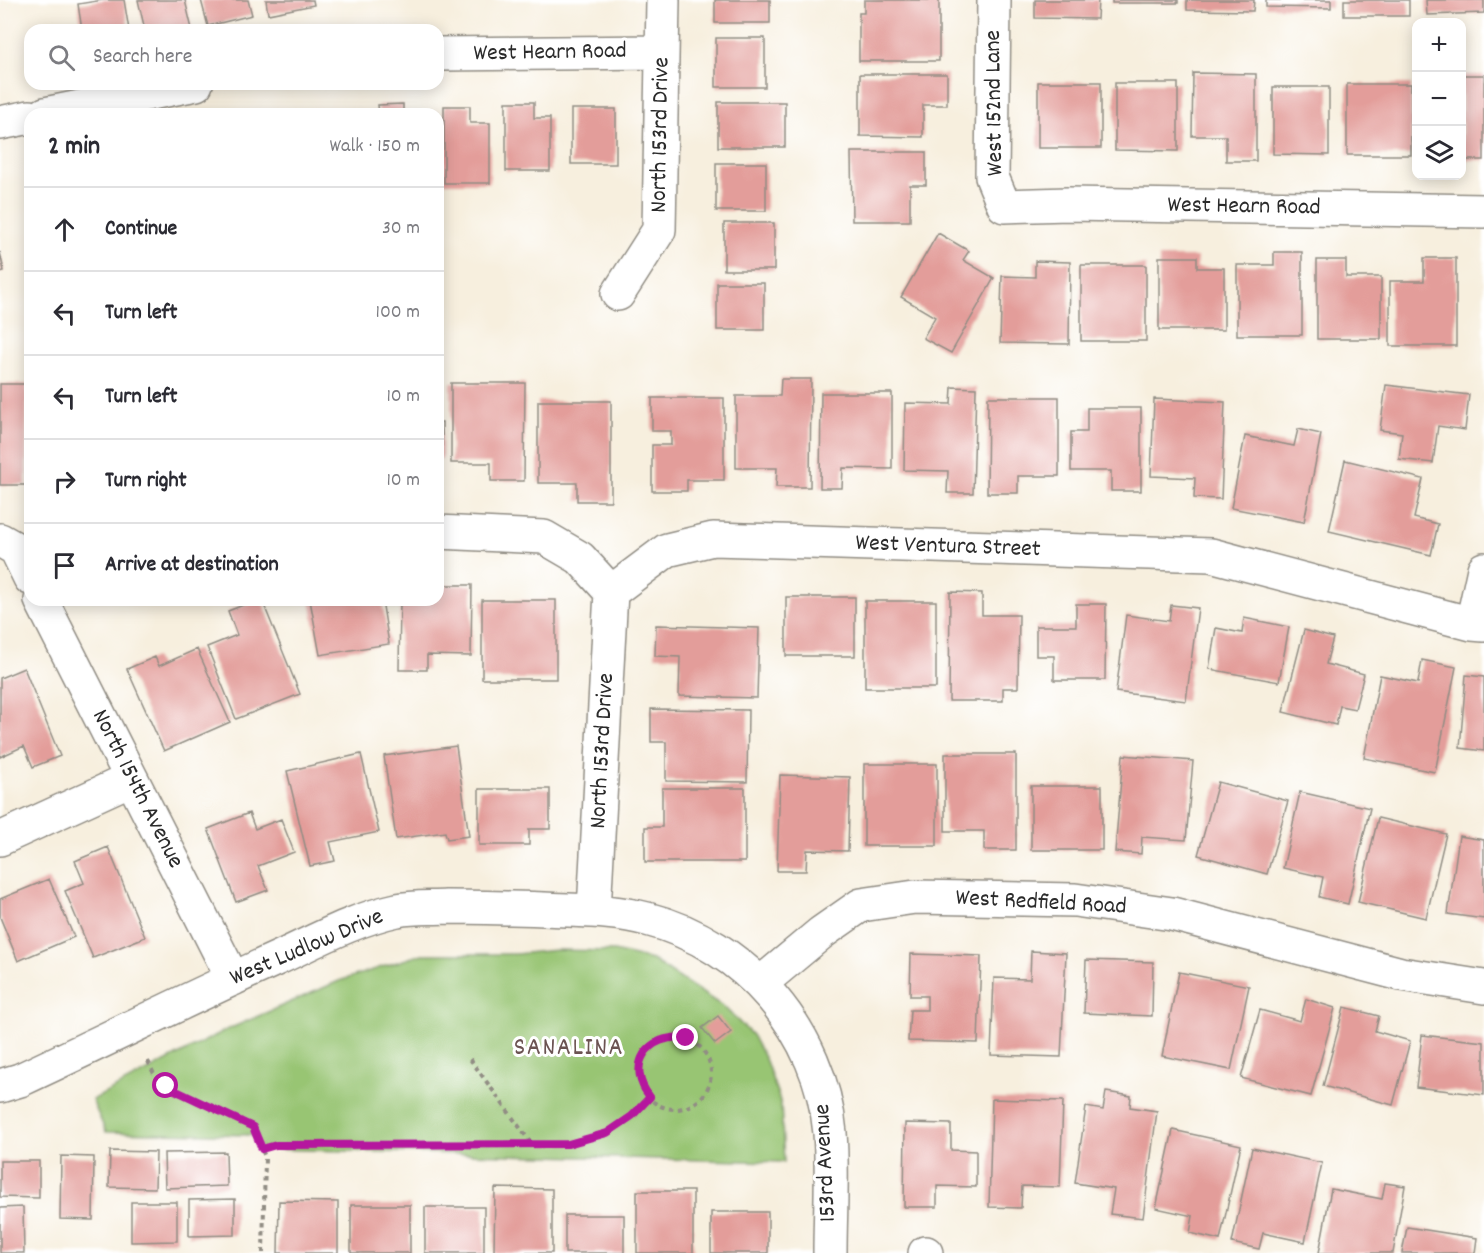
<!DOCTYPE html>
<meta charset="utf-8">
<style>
:root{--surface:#fff;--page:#f2f2f3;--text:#2b2b33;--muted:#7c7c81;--line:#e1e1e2}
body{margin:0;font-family:Dekko,sans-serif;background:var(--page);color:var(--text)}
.controls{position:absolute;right:18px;top:18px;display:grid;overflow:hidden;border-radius:12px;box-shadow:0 3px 15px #0003}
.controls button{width:54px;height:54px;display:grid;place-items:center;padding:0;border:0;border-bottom:2px solid var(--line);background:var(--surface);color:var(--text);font:30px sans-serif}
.stop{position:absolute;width:18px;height:18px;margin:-14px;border:4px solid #b5179e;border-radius:50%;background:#fff}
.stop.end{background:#b5179e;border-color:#fff;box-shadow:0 2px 6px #0008}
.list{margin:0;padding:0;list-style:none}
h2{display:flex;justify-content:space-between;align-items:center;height:78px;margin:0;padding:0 24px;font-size:26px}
h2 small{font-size:20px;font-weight:400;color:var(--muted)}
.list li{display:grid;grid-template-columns:39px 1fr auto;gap:18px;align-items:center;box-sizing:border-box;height:84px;padding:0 24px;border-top:2px solid var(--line)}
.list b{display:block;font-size:22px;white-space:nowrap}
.list em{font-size:20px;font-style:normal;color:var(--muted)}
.icon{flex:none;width:33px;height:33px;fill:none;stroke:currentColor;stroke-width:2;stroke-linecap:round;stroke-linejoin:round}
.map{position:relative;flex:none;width:1484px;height:1253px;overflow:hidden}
.search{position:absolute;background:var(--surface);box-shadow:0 3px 15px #0003;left:24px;top:24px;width:420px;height:66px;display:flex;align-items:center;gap:15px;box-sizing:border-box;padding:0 21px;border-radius:18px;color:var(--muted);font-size:22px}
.panel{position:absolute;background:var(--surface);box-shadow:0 3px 15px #0003;left:24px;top:108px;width:420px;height:498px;border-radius:18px}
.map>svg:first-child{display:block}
</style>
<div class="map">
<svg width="1484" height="1253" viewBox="0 0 1484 1253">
<rect width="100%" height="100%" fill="#fff"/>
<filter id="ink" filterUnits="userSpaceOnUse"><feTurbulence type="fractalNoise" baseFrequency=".0167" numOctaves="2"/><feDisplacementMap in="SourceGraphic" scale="12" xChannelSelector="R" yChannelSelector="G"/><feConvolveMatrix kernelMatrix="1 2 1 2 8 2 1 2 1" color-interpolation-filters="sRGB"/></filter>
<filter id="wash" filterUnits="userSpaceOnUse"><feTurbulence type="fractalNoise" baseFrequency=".008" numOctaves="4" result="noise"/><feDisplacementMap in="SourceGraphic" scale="24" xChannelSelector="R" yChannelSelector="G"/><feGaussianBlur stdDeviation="1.35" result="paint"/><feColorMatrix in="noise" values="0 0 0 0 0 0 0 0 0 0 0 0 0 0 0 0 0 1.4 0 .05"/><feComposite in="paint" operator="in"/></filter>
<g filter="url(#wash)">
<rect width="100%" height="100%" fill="#f7efde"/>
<path fill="#98c573" stroke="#62784f" stroke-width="1.5" d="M556 950 614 951 652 960 724 1007 752 1035 766 1061 781 1104 784 1162 262 1149 251 1135 106 1132 92 1100 224 1031 339 981 422 954H516Z"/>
<g id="blocks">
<path fill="#e39d9a" d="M103 0H124L129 30H82L78 4Z
M138 0H185L192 29 145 30Z
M201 0H248L252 15 208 26Z
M266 0H313L314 5 268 14Z
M715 0H770V23H715Z
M864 0H939V61H859V13H864Z
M1035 0H1098L1097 19 1035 18Z
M1112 0H1178V3H1112Z
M1187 0H1254L1253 11 1187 10Z
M1266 0H1331V8L1266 7Z
M1344 0H1409V16H1344Z
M1426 0H1484V13L1427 15Z
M716 38H765V87H716Z
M1193 73 1256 74V161H1226V136H1192Z
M860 74H947V105H923V137L860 136Z
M1462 75H1484V160H1462Z
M1038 82H1101V148H1038Z
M1115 83H1178V151L1115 150Z
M1347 84H1411V155H1347Z
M1273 87H1329V155L1273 154Z
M506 102H534V118H550V171H506Z
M718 102H785V147H718Z
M403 104V114H379L378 105Z
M444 106H470V123H490V183H444Z
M571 109H616V164H571Z
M851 152H926V185H910V221H852Z
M716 163H766V211H716Z
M724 223H774V270H724Z
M938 233 969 251 963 260 994 278 951 353 923 338 935 317 901 297Z
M0 252 4 271 0 272Z
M1274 252H1302V335H1237V265H1274Z
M1159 257H1197V268H1224V330H1159Z
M1424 258H1456V346H1390V281H1424Z
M1317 260H1346V277H1381V339H1317Z
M1035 261 1070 262 1069 344 1000 343 1002 276 1035 277Z
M1081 265H1146V341H1081Z
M717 283H764V330H717Z
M781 379H811L810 487H776L777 468H736V396H780Z
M451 383H525L524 481H491V463H451Z
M0 384H27L26 485H0Z
M1386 385 1469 395 1465 430 1438 426 1433 463 1399 459 1402 433 1380 430Z
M952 387 976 388 973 493H947L948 471 904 470 905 403 951 404Z
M821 393H892V469L843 468 842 488H820Z
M988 397H1059V476H1018V493H987Z
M652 398H724V480H687V491H652V445H671V431H652Z
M1154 399 1225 402 1221 499 1194 498 1195 478 1151 476Z
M538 401H611V501H577V483H538Z
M1087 408H1141V491H1111V471H1071V432H1087Z
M438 422H442V459H438Z
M1298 429 1321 434 1304 522 1231 508 1245 436 1294 446Z
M1345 460 1423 479 1414 518 1438 524 1431 555 1329 531Z
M438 585H472L471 656 427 655V670H399L400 600H438Z
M950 592 982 593V615H1019L1018 688H1003V701H949Z
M786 597H855V656H786Z
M256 600H262L300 694 236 719 207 647 237 635 228 611Z
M310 600H382L389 644 320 655Z
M482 600H556V679H482Z
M865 601H936V688H865Z
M1076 604H1106L1105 680H1054V656H1036V626H1076Z
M1171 605 1198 608 1186 701 1116 692 1126 615 1169 621Z
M1244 618 1289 627 1279 682 1209 669 1216 628 1242 633Z
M656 625 759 628 757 698 679 696 680 657 655 656Z
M1304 630 1333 638 1326 664 1364 674 1355 709 1340 706 1336 725 1283 712Z
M197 649 230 722 164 751 127 669 155 657 159 666Z
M1422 660 1456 667 1435 772 1364 758 1380 675 1418 683Z
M24 668 60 756 33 767 24 746 0 757V678Z
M1466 675 1484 677V751L1460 748Z
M651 709 748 710 747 782 666 781V742H651Z
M456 746 469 836 447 839 445 832 396 839 384 756Z
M361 754 379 832 330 842 335 861 310 866 287 771Z
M945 754H1016V850H984V831H945Z
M1123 755 1193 761 1186 840 1142 837 1141 854 1115 852Z
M864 764H937V846H864Z
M780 775 850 777 848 851 807 850 806 871H777Z
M1218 782 1288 801 1267 874 1198 855Z
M1031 786H1102V850H1031Z
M662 788H745V862H645V827H662Z
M479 789H550V829H529V845H479Z
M1300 792 1370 808 1348 904 1319 897 1323 877 1283 868Z
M249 813 255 829 281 819 294 852 258 866 268 890 236 902 208 829Z
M1378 818 1446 834 1426 918 1358 902Z
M1459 836 1484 840V919L1448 914Z
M108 847 145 937 93 958 65 891 84 883 75 861Z
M49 879 74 937 18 961 0 917V899Z
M1031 951 1066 953 1061 1057 991 1055 994 978 1030 979Z
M911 954 981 956 978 1043 908 1041 910 1010H927V996H910Z
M1086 960 1153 962 1152 1016 1084 1013Z
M1179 972 1249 986 1231 1070 1162 1056Z
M1306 999 1335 1008 1311 1096 1241 1078 1260 1010 1300 1021Z
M1344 1007 1379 1016 1375 1031 1410 1041 1393 1105 1323 1086Z
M718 1016 731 1032 715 1044 702 1028Z
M1422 1035 1484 1042V1095L1416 1087Z
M1106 1092 1131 1096 1130 1107 1157 1111 1143 1218 1110 1214 1114 1189 1075 1183 1086 1107 1103 1110Z
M992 1099 1063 1101 1060 1187 1022 1186 1021 1208 989 1207Z
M905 1123 951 1124V1150L976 1151V1187L937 1186V1207H904Z
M1173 1130 1241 1145 1220 1240 1190 1233 1193 1216 1156 1208Z
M1252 1148 1322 1163 1305 1242 1263 1233 1259 1249 1232 1243Z
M110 1151 156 1152 155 1188 109 1187Z
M226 1152 227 1186 165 1188 164 1153Z
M61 1156 94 1157 93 1220 60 1219Z
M0 1161H39V1198L0 1197Z
M1385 1183 1405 1186 1393 1253H1319L1331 1189 1382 1199Z
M495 1188 552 1189V1253H494Z
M637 1191H693V1253H637Z
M235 1199V1235L189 1236V1200Z
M279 1201 338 1202V1253H278Z
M131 1202H177V1241L131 1242Z
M351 1205H410V1253H351Z
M23 1207 24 1253H0V1208Z
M425 1207H484V1253H425Z
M711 1212H768V1253H711Z
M565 1215H624V1253H565Z
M1407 1227 1477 1238 1475 1253H1402Z"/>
</g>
</g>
<g filter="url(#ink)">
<use href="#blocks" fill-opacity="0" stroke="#918d84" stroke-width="1.5"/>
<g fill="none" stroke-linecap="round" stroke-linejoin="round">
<g stroke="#918d84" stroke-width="36">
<path id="minor" d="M994 0 992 177 1004 206 1068 204 1484 211
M438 54 662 52
M45 114 196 84
M0 123 30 117
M618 294 659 230 663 0
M438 532 544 537 580 558 611 592 667 550 713 539 1211 555 1472 624 1484 625
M0 540 16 549 30 578
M41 600 233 979
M1472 624 1484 569
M0 839 131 779
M594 911 611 592
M761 983 821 933 861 905 915 897 1075 900 1172 914 1401 974 1484 987
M0 1086 20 1080C106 1040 190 998 276 959 315 941 355 919 397 910 413 907 430 908 446 907 479 907 512 908 544 909 579 911 614 910 647 919 746 944 821 1032 830 1133 833 1173 830 1213 830 1253
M925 1253H926"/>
</g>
<path stroke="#918d84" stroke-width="4" stroke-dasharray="4.5 4.5" stroke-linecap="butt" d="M639 1073a36 36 0 1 1 72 0a36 36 0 1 1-72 0Z
M470 1059 531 1143
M148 1061 153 1072 166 1087 253 1127 265 1157 263 1253
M262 1149 276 1145 568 1144 607 1133 632 1116 650 1097"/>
<use href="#minor" stroke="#fff" stroke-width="33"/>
</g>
</g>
<g fill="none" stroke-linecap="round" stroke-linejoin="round" filter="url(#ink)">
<path stroke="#b5179e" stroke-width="8" d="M166 1086 253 1127 262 1149 276 1145 568 1144 607 1133 632 1116 650 1097C625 1066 647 1033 686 1038"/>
</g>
<g text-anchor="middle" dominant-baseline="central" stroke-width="6" stroke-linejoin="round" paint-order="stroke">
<g font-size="24" fill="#2b2b2b" stroke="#fff">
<text transform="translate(550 53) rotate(-1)">West Hearn Road</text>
<text transform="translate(995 103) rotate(-91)">West 152nd Lane</text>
<text transform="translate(661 135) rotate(-89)">North 153rd Drive</text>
<text transform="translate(1244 207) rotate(1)">West Hearn Road</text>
<text transform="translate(948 547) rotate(2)">West Ventura Street</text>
<text transform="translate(603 751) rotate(-87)">North 153rd Drive</text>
<text transform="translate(137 789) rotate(63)">North 154th Avenue</text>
<text transform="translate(1041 903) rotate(3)">West Redfield Road</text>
<text transform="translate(307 948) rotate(-23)">West Ludlow Drive</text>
<text transform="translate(826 1163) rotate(-93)">153rd Avenue</text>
</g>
<g font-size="26" letter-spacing="1.5" fill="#6b5352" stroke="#fff">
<text x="569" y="1048">SANALINA</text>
</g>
</g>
</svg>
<div class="controls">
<button>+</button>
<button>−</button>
<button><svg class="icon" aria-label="layers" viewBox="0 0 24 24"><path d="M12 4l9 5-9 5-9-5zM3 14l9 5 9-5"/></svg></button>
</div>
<div class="stop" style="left:166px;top:1086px"></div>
<div class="stop end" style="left:686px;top:1038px"></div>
<div class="search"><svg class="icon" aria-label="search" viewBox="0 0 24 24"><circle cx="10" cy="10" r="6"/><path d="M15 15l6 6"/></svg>Search here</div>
<section class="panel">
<h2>2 min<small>Walk · 150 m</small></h2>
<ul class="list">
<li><svg class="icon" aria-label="ahead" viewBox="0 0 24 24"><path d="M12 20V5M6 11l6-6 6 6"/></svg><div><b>Continue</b></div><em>30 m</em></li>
<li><svg class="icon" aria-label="left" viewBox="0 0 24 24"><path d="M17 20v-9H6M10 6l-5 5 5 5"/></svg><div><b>Turn left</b></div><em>100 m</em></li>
<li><svg class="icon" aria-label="left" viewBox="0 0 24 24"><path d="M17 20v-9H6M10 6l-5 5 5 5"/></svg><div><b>Turn left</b></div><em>10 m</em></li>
<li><svg class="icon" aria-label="right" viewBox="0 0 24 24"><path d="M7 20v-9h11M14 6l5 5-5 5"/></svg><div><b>Turn right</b></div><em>10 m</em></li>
<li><svg class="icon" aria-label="arrive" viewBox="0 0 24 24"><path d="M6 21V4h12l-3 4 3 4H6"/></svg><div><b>Arrive at destination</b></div></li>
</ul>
</section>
</div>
